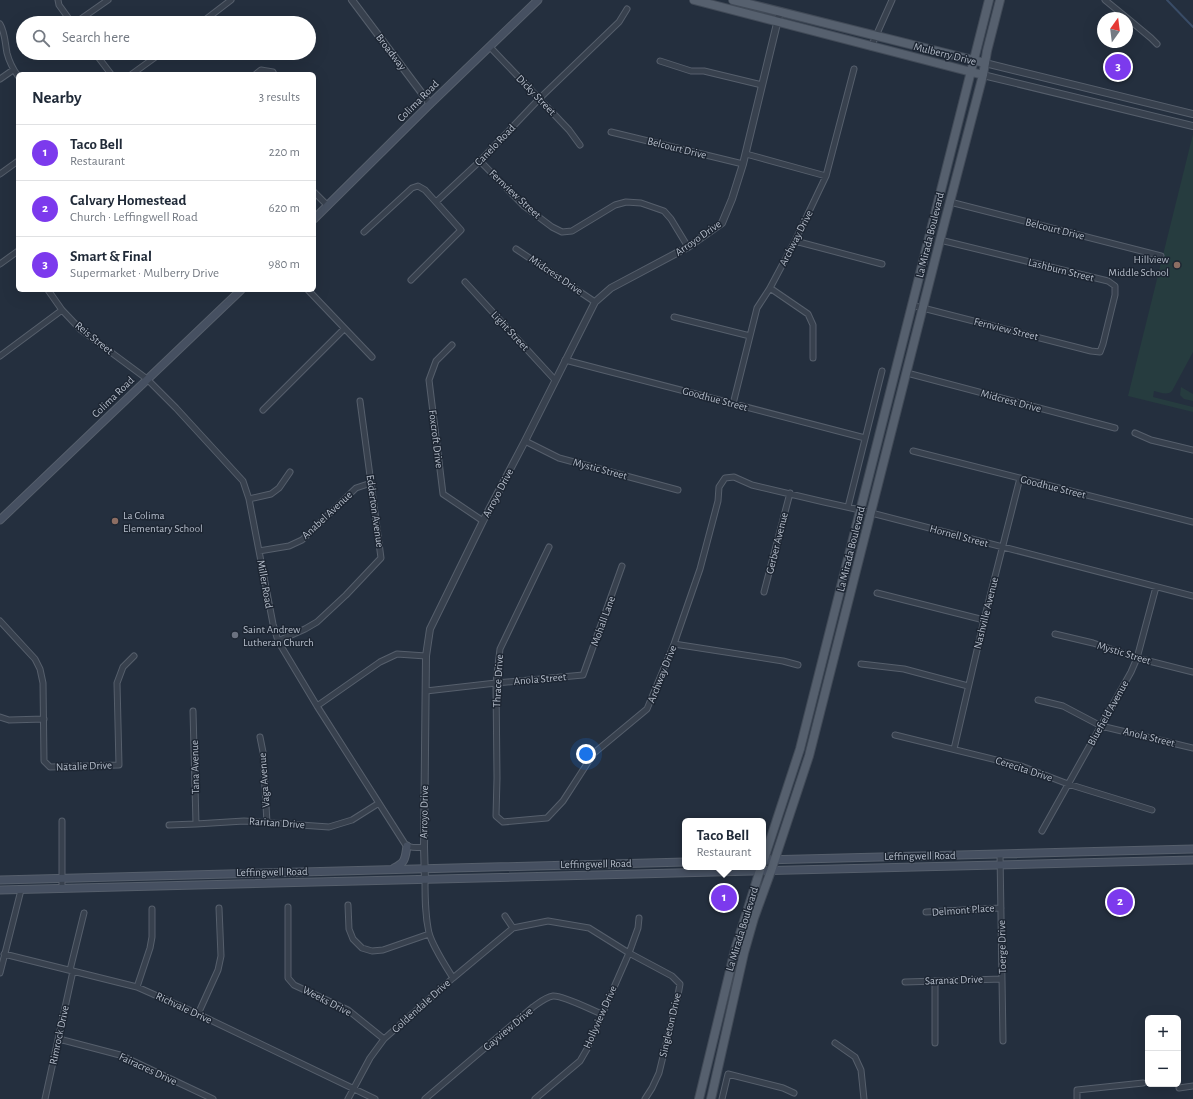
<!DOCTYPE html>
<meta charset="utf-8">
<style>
:root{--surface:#fff;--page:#f6f6f7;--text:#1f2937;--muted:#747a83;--line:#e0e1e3;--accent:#7c3aed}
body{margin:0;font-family:"Alegreya Sans",sans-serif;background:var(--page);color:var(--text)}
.controls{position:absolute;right:12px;bottom:12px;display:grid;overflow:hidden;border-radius:6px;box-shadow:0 4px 16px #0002}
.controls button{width:36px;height:36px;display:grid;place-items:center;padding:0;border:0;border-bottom:1px solid var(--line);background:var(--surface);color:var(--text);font:20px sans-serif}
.compass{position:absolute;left:1097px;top:12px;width:36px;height:36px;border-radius:50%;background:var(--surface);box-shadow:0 4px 16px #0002;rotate:14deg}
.you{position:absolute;left:586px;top:754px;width:14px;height:14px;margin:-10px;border:3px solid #fff;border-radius:50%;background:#1a73e8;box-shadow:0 0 0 6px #1a73e833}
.badge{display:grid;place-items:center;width:26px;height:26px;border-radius:50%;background:var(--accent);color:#fff;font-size:13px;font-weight:700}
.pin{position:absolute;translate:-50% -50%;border:2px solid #fff;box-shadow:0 1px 4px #0006}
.popup{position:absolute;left:682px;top:818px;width:84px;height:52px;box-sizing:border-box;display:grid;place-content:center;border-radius:6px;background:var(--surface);filter:drop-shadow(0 1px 3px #0005);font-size:13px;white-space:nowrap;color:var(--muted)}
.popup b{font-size:15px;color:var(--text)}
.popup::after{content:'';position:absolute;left:50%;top:100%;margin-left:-8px;border:8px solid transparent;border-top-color:var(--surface)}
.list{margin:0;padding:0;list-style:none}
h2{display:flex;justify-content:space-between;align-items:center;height:52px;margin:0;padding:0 16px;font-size:17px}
h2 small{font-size:13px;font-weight:400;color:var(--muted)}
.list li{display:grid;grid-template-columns:26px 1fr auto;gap:12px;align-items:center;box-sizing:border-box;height:56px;padding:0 16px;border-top:1px solid var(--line)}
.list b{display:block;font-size:15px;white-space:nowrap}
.list p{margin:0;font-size:13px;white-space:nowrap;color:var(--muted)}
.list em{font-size:13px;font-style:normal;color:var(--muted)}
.icon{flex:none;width:22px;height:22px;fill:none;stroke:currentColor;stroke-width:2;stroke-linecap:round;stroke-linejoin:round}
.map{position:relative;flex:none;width:1193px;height:1099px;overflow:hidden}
.search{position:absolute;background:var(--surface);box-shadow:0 4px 16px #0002;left:16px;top:16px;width:300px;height:44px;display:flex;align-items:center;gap:10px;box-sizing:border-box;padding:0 14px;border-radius:22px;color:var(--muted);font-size:15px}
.panel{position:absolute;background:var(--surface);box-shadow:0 4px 16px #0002;left:16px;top:72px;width:300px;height:220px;border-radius:6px}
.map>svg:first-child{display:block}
</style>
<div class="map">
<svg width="1193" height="1099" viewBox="0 0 1193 1099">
<rect width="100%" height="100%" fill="#242f3e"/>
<path fill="#263c3f" d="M1193 134V352L1172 391C1167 396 1160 392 1154 391L1153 397 1193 407V412L1128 396Z
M1181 387 1193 394V401L1184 399 1180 395Z"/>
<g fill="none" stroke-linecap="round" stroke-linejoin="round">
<path stroke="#394c67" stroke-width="2" d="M1167 0 1193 27"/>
<g stroke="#565f6c" stroke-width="7">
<path id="minor" d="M58 0 59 5 72 23
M1105 0 1127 18
M1127 18 1151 38 1157 44
M75 23 108 0
M201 23 231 0
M0 24C5 32 5 43 7 53 9 61 13 69 18 76
M490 47 569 130 580 145
M871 47 892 0
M95 53 111 74
M660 61 691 71H704L762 85
M132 74 161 53
M256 74 261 70 273 72 274 74
M0 79 13 70
M611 132 743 164
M746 154 826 176
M480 161 524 206 552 227 562 232 572 231 615 205 626 202 641 203 664 211 671 219 688 247
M0 174 18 161
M314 192 328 206
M436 202 480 161 540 98 619 22 627 9
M950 202 1161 256
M364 232 412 188 418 186 425 190 461 230 411 280
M795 241 882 264
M516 249 595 302
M0 264 18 251
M465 282 555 380
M770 288 808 314 813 325V358
M48 290 62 310 81 330 147 379 176 408 243 481 249 499 273 624 278 641 317 706 405 844C409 848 417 848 424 847
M308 290 372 357
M911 305 1091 351 1100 352 1103 344 1115 295V286L1108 281 940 240
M674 317 750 336
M452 345 436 361 429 380 443 494 483 521
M0 356 62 310
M565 360 865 438
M907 373 1115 428
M733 404 757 308 770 288 795 241 826 176 854 69
M263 410 344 329
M1135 433 1151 440 1193 450
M525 441 559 458 678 490
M913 451 1193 522
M249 499 271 494 279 488 290 472
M848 507 882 371
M549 547 500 649 496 683 497 778 496 816 503 822 547 818 563 801 594 753 647 709 674 644 700 569 718 501 719 487 725 478 734 477 752 485 824 502 860 510 1193 596
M259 551 289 546 302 540 356 488 371 483
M764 592 790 493
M877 593 984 620
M0 621 35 659 40 669 43 683 44 761 50 767 119 765 117 683 123 667 134 656
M1055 634 1093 643 1137 658 1193 672
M278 641 305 629 317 622 346 595 381 558 360 401
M674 644 783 661 798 665
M861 664 904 669 968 686
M426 691 496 683 583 675 622 566
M1038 700 1063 706 1101 726 1193 748
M317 706 380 662 397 654 426 656
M193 711 196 824
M0 717 9 720 44 719
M895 735 1021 766 1068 784 1152 810
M260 737 263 752 267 823
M954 749 984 620 1020 478
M62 821V889
M169 825 196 824 244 821 329 827 352 820 379 803
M1042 831 1131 672 1137 658 1156 587
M1000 854 1003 1041
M425 880C425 898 425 915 429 933 433 947 445 965 453 978
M348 905 349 929 353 939 362 948 372 951 383 950 429 934
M288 907V978L294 985 348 1010 384 1039
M926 912 1001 908
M505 916 513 928 548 921 589 928 629 953 672 976 680 984 678 995 659 1073 652 1088 645 1099
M4 954 137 987 198 1014 375 1099
M70 970 84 913
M0 973 21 890
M935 981V1043
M905 982 1002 979
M137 987 150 948 152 937V909
M198 1014 218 970 221 956 219 908
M59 1039 120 1055 213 1099
M835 1043 855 1057 861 1070 864 1099
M1179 1088 1193 1086
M45 1099 73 971
M348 1099 370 1058 384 1039 453 978 513 928
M425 1099 533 1007C540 1002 546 997 553 996 563 995 591 1010 602 1014
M535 1099 580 1061 587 1049 629 953 638 928 639 918
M722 1099 728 1074 783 1088 794 1093
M1077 1099V1090L1143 1083"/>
</g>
<g stroke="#565f6c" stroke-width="8">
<path id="tertiary" d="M352 0 430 104
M985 63 1193 114
M983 75 1193 126
M425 880 424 847 426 656 430 629 483 521 525 441 595 302 611 288 688 247 722 223 732 199 743 164 780 11"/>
</g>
<g stroke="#565f6c" stroke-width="9">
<path id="secondary" d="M314 219 430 104 538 0
M0 520 241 290
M763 860 1193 849
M394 868C406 862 405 858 407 846
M0 880 685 862
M0 890 1193 860"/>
</g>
<g stroke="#414a57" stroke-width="10">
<path id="primary" d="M694 0 983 75
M733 0 985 63
M763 862 800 749 989 0
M699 1099 735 950 761 867
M711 1099 744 953 754 918 771 871 809 756 940 240 983 75 987 51 1000 0"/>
</g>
<use href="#minor" stroke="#38414e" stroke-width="5"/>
<use href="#tertiary" stroke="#38414e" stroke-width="6"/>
<use href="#secondary" stroke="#465061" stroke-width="7"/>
<use href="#primary" stroke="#56606e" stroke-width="8"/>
</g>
<g fill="#8d6e63" stroke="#1d2633" stroke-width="1.5">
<circle cx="1177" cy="265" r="4"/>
<circle cx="115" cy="521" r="4"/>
</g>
<circle fill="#6b7280" stroke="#1d2633" stroke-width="1.5" cx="235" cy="635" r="4"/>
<g text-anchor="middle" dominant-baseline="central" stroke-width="3" stroke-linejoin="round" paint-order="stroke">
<g font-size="11" fill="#b4bcc9" stroke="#1d2633">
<text transform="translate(391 52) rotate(53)">Broadway</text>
<text transform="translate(945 54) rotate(14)">Mulberry Drive</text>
<text transform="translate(536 95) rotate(46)">Dicky Street</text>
<text transform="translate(418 101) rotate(-45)">Colima Road</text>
<text transform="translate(495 145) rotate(-46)">Canelo Road</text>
<text transform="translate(677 148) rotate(14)">Belcourt Drive</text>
<text transform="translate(515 194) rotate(43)">Fernview Street</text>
<text transform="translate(1055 229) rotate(14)">Belcourt Drive</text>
<text transform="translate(930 235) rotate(-76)">La Mirada Boulevard</text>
<text transform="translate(698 238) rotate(-35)">Arroyo Drive</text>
<text transform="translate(796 238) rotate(-63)">Archway Drive</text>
<text transform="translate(1061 270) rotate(14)">Lashburn Street</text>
<text transform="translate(556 275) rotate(34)">Midcrest Drive</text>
<text transform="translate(1006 329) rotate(14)">Fernview Street</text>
<text transform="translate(510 331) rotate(47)">Light Street</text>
<text transform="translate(94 338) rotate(39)">Reis Street</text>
<text transform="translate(113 397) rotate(-44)">Colima Road</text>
<text transform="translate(715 399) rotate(15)">Goodhue Street</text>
<text transform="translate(1011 401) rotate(15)">Midcrest Drive</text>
<text transform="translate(436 439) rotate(83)">Foxcroft Drive</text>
<text transform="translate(600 469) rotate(15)">Mystic Street</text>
<text transform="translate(1053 487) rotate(14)">Goodhue Street</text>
<text transform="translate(498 493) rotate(-62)">Arroyo Drive</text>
<text transform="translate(375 511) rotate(82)">Edderton Avenue</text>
<text transform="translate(327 515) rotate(-43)">Anabel Avenue</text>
<text transform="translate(959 536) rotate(15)">Hornell Street</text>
<text transform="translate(777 543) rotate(-76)">Gerber Avenue</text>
<text transform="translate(851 549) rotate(-76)">La Mirada Boulevard</text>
<text transform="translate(265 584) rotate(80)">Miller Road</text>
<text transform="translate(986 613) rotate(-76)">Nashville Avenue</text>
<text transform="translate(603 621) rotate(-70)">Mohall Lane</text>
<text transform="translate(1124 653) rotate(17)">Mystic Street</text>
<text transform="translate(662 674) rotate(-68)">Archway Drive</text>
<text transform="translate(540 679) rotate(-5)">Anola Street</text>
<text transform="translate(498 681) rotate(-87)">Thrace Drive</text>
<text transform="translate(1108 713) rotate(-61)">Bluefield Avenue</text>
<text transform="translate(1149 737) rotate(14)">Anola Street</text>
<text transform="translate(84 766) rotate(-2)">Natalie Drive</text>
<text transform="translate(195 767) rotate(-91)">Tana Avenue</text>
<text transform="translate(1024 769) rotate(18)">Cerecita Drive</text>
<text transform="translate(264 780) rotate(-94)">Vaga Avenue</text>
<text transform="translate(424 812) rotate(-89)">Arroyo Drive</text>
<text transform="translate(277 823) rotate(4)">Raritan Drive</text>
<text transform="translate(920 856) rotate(-1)">Leffingwell Road</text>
<text transform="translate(596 864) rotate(-1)">Leffingwell Road</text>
<text transform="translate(272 872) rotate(-1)">Leffingwell Road</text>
<text transform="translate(963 910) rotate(-4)">Delmont Place</text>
<text transform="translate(742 929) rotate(-73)">La Mirada Boulevard</text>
<text transform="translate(1002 947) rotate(-91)">Toerge Drive</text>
<text transform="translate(954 980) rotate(-2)">Saranac Drive</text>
<text transform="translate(327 1001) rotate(27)">Weeks Drive</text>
<text transform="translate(421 1006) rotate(-42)">Goldendale Drive</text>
<text transform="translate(184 1008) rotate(25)">Richvale Drive</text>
<text transform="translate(600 1017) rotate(-66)">Hollyview Drive</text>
<text transform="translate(670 1025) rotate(-77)">Singleton Drive</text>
<text transform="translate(508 1029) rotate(-40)">Gayview Drive</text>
<text transform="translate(59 1035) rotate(-78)">Rimrock Drive</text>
<text transform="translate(148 1069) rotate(25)">Fairacres Drive</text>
</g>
<g font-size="11" fill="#b4bcc9" stroke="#1d2633" text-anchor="start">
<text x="1169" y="259" text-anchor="end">Hillview<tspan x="1169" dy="13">Middle School</tspan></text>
<text x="123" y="515">La Colima<tspan x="123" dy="13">Elementary School</tspan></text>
<text x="243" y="629">Saint Andrew<tspan x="243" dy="13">Lutheran Church</tspan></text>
</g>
</g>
</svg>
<div class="controls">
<button>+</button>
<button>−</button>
</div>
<svg class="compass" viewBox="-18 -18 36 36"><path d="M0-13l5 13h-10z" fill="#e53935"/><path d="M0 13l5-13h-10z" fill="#747a83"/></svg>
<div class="you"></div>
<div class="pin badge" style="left:724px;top:898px">1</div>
<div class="popup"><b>Taco Bell</b>Restaurant</div>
<div class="pin badge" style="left:1120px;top:902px">2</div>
<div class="pin badge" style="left:1118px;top:67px">3</div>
<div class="search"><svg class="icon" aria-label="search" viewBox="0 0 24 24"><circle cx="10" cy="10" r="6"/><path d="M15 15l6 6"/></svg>Search here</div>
<section class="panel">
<h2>Nearby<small>3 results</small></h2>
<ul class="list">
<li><span class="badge">1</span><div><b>Taco Bell</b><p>Restaurant</p></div><em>220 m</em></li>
<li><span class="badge">2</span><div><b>Calvary Homestead</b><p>Church · Leffingwell Road</p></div><em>620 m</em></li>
<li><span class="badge">3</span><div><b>Smart &amp; Final</b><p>Supermarket · Mulberry Drive</p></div><em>980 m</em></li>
</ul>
</section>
</div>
